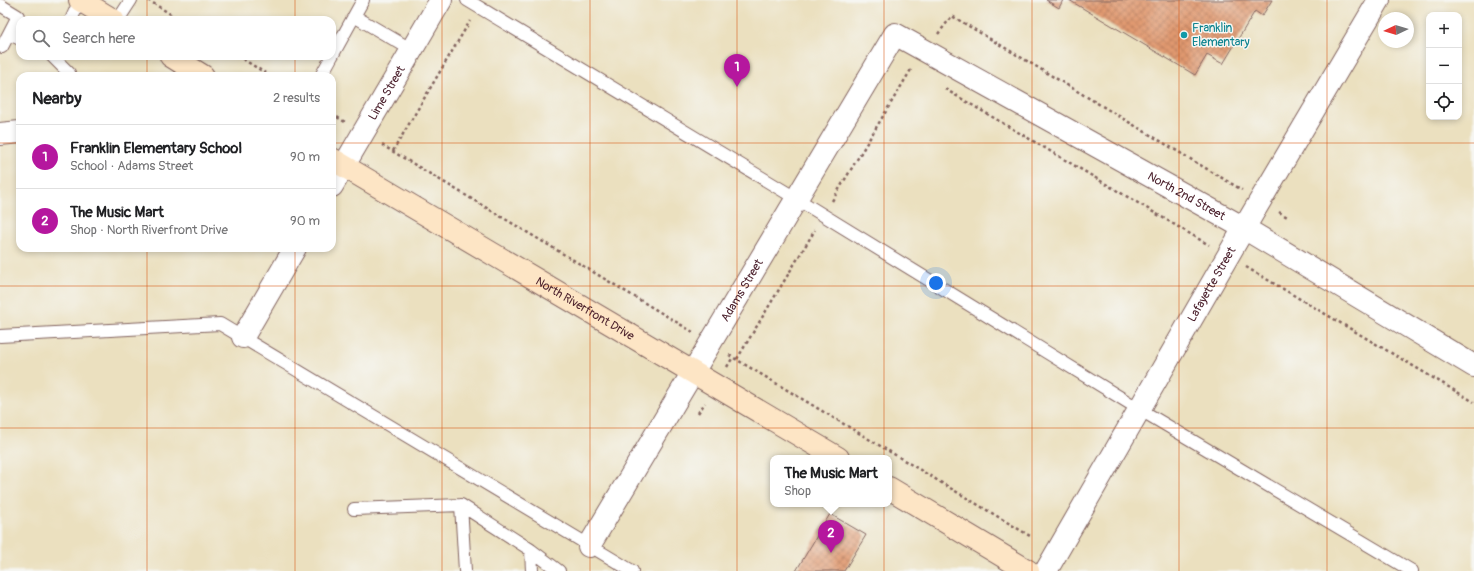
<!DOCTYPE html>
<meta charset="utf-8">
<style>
:root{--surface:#fff;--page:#f6f6f6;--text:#202124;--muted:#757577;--line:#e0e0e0;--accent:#b5179e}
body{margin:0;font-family:Pangolin,sans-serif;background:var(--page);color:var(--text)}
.controls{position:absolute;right:12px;top:12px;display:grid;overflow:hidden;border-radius:8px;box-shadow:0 2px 6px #0003}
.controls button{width:36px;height:36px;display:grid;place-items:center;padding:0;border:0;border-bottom:1px solid var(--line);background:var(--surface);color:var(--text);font:20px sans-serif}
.compass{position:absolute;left:1378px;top:12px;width:36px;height:36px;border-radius:50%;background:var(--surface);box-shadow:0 2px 6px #0003;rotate:266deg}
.you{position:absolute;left:936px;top:283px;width:14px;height:14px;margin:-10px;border:3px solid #fff;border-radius:50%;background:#1a73e8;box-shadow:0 0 0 6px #1a73e833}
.badge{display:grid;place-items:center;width:26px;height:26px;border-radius:50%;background:var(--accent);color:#fff;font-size:13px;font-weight:700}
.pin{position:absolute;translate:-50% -33px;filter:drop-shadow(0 1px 2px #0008)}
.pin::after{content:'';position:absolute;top:21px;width:14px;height:12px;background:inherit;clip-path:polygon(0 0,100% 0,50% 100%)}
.popup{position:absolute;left:770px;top:455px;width:122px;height:52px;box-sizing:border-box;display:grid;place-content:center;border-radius:8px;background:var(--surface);filter:drop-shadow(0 1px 3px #0005);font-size:13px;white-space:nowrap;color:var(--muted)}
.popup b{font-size:15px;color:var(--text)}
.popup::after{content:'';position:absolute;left:50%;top:100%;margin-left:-8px;border:8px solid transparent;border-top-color:var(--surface)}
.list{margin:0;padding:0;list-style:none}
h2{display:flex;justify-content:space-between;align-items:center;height:52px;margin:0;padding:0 16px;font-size:17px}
h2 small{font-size:13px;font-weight:400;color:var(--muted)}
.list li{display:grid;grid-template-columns:26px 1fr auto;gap:12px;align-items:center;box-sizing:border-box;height:64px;padding:0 16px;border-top:1px solid var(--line)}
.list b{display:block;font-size:15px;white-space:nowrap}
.list p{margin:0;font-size:13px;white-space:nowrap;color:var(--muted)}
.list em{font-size:13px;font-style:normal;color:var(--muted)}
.icon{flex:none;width:22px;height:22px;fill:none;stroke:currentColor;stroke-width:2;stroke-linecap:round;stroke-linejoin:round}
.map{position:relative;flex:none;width:1474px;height:571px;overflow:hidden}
.search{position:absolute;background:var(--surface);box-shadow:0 2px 6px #0003;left:16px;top:16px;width:320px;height:44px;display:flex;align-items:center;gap:10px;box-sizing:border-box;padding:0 14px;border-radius:12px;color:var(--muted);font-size:15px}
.panel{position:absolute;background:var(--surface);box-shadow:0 2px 6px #0003;left:16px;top:72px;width:320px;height:180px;border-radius:12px}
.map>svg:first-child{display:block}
</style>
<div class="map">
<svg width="1474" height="571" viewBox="0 0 1474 571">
<defs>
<pattern id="building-cross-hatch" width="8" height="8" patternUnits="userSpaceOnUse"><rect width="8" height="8" fill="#e09970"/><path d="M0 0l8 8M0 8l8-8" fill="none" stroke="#b87c5c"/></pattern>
</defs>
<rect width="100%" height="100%" fill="#f6f6f2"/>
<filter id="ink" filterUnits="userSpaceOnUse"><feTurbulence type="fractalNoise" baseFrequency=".025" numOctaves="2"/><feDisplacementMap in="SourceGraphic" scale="8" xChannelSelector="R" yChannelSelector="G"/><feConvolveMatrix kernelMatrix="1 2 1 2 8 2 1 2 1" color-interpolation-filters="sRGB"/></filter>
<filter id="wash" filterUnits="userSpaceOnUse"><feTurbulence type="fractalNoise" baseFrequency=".012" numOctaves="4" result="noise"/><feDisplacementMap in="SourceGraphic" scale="16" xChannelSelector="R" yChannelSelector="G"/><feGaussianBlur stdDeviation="0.9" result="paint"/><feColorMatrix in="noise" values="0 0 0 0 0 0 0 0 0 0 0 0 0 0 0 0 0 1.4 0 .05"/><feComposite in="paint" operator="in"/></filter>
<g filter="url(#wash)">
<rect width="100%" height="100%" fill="#ebe0bf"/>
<g id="blocks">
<path fill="url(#building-cross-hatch)" d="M1046 0H1063L1059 8Z
M1069 0H1272L1262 16 1255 11 1223 64 1207 55 1195 75Z
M830 514 866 535 844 571H796Z"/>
</g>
</g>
<g filter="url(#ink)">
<use href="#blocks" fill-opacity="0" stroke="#82635f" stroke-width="1"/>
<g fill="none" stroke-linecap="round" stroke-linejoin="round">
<g stroke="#82635f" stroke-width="14">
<path id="service" d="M467 0 797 199 1139 409 1412 571
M0 5 18 16 2 47 0 46
M354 16 412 50
M71 20 80 0
M118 20 131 0
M9 34 20 39
M52 56 69 73 70 76
M332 56 363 0
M321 76 332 56
M0 336 220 324 632 571
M461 505 465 571
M354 509 461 505 531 550 532 571
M531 550 559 571"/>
</g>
<g stroke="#82635f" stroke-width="24">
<g id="minor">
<path id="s1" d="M332 186 441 0"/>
<path d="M243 337 295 248"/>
<path id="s2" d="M589 546 895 34 1244 228 1474 366"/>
<path id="s3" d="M1046 571 1244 228 1379 0"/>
</g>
</g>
<g stroke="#82635f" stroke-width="24">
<path id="tertiary" d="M0 134 20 132"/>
</g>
<g stroke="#82635f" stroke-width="24">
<g id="secondary">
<path d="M80 0 113 20"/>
<path d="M171 56 203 76"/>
<path id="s4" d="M332 159 838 458"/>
<path d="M889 488 1028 571"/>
</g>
</g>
<path stroke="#82635f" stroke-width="2.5" stroke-dasharray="3 3" stroke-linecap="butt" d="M148 0 180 20
M938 34 952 16 1242 190
M238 56 270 76
M945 89 1209 245
M332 114 345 122
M382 145 693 332
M393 151 470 21
M832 201 912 68
M1279 212 1289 218
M1246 267 1474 402
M729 355 1030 536
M737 359 815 230
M727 367 733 357
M698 413 705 403"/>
<use href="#service" stroke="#fff" stroke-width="12"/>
<use href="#minor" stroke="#fff" stroke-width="22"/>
<use href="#tertiary" stroke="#fff" stroke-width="22"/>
<use href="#secondary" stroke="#fde5c5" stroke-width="22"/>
</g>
</g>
<path fill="none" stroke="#d8530f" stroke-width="1" stroke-opacity="0.55" d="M147 0V20M295 0V20M442 0V571M590 0V571M737 0V571M884 0V571M1032 0V571M1179 0V571M1327 0V571M147 56V76M295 56V76M0 143H20M332 143H1474M147 248V571M295 248V571M0 286H1474M0 428H1474"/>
<circle fill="#0f9aa8" stroke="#f6f6f2" stroke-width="1.5" cx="1184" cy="35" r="4"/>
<g text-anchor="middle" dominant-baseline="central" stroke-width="3" stroke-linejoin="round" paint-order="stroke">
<g font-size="12" fill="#0d838f" stroke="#f6f6f2" text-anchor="start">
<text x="1192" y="28">Franklin<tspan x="1192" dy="14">Elementary</tspan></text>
</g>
<g font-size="12" fill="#4a1f2b" stroke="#f6f6f2">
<text stroke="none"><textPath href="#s1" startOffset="108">Lime Street</textPath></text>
<text stroke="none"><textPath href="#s2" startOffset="930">North 2nd Street</textPath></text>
<text stroke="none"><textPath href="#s3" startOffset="331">Lafayette Street</textPath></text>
<text stroke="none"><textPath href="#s2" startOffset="298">Adams Street</textPath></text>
<text stroke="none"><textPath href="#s4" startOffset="294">North Riverfront Drive</textPath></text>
</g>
</g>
</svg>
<div class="controls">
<button>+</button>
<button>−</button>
<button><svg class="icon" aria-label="locate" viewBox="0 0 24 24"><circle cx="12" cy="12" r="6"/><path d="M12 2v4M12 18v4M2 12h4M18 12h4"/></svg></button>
</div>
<svg class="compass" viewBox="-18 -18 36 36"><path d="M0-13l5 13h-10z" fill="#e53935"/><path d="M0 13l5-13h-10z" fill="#757577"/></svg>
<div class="you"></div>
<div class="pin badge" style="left:737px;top:87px">1</div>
<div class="pin badge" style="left:831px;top:553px">2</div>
<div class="popup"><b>The Music Mart</b>Shop</div>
<div class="search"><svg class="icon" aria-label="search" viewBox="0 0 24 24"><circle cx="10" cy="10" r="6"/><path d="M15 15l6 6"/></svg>Search here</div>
<section class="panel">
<h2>Nearby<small>2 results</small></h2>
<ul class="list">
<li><span class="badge">1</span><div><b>Franklin Elementary School</b><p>School · Adams Street</p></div><em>90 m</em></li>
<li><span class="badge">2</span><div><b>The Music Mart</b><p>Shop · North Riverfront Drive</p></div><em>90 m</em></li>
</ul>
</section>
</div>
